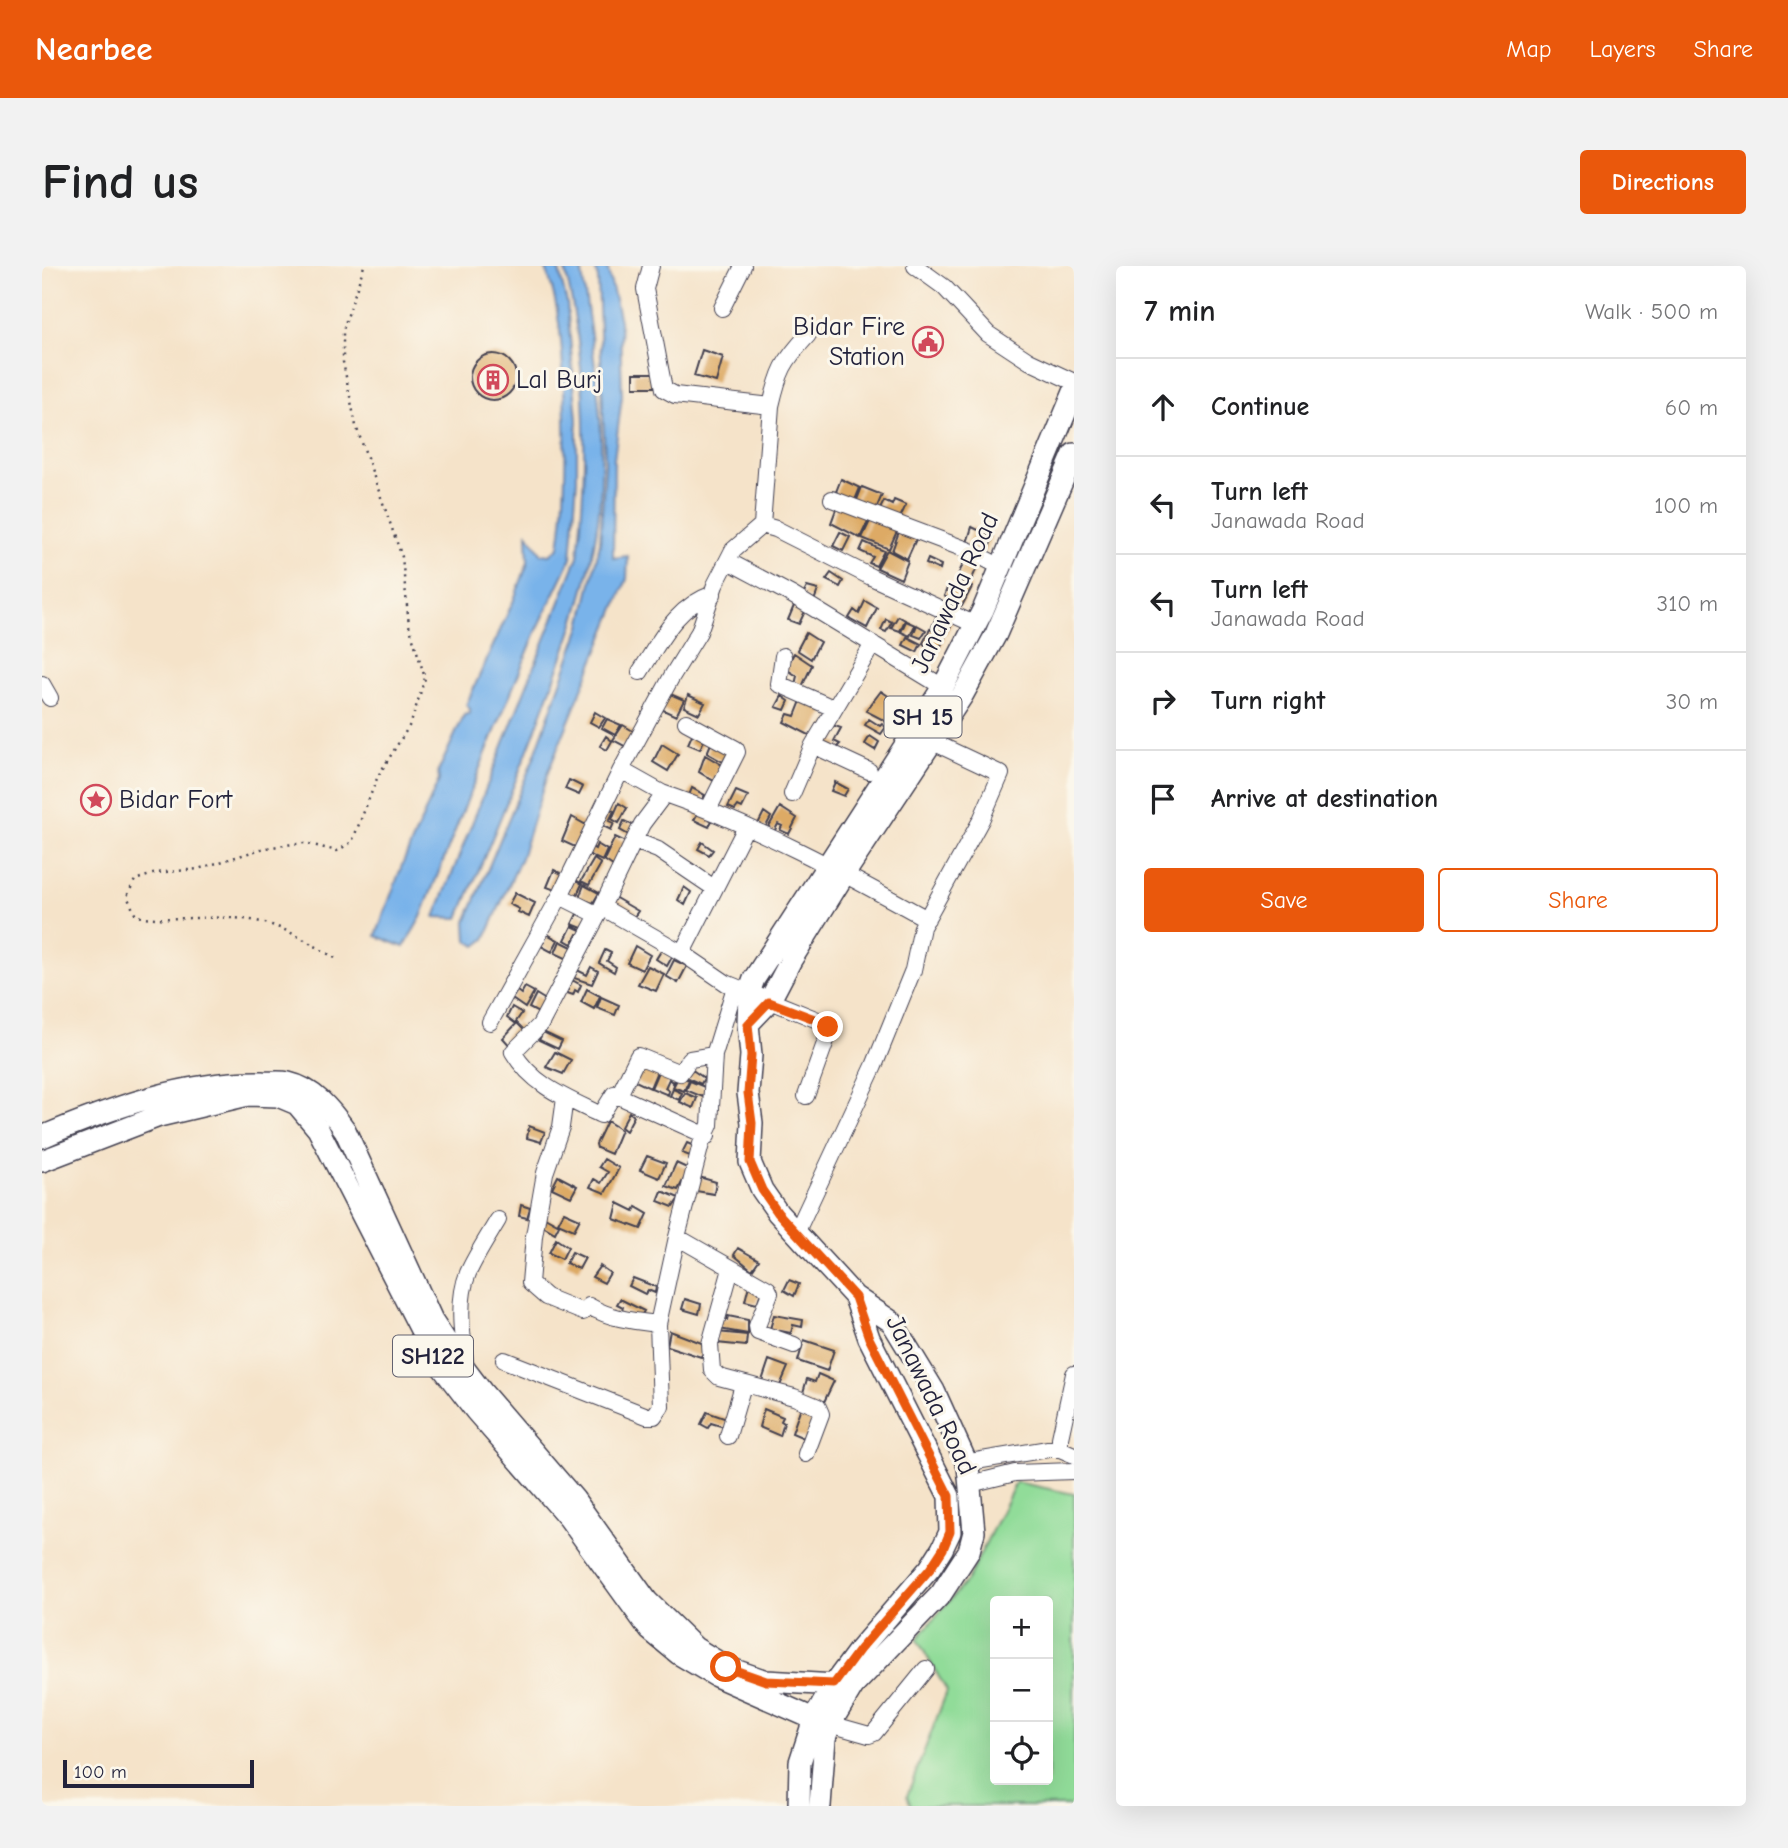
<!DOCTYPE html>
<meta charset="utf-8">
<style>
:root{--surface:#fff;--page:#f2f2f2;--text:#202124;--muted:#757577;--line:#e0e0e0;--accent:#ea580c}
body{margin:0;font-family:"Comic Neue",sans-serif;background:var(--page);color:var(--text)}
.controls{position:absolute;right:21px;bottom:21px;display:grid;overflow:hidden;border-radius:7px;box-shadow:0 7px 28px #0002}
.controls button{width:63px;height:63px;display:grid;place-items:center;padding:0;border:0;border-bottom:2px solid var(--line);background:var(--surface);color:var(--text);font:35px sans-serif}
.scale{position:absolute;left:21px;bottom:18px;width:191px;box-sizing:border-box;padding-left:7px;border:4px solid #22223b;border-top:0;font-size:19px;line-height:24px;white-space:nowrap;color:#22223b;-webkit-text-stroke:5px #fbf7ec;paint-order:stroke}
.stop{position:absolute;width:21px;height:21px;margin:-16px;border:5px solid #ea580c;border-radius:50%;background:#fff}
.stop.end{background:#ea580c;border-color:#fff;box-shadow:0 2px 7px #0008}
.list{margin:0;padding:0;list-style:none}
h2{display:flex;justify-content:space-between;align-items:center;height:91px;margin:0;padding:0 28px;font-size:30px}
h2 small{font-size:23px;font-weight:400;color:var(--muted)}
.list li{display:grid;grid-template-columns:46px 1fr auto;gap:21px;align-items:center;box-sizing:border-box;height:98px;padding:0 28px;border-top:2px solid var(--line)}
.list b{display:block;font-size:26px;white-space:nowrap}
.list p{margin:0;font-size:23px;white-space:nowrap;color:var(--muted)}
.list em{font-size:23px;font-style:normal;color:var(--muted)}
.actions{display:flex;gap:14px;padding:21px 28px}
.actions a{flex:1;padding:16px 0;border:2px solid var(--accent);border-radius:7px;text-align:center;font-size:24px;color:var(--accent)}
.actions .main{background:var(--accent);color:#fff}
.icon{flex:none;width:38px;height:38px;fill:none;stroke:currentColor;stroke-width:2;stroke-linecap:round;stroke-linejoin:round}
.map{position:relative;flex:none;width:1032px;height:1540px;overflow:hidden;border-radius:7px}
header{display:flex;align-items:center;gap:42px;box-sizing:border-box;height:98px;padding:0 35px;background:var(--accent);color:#fff}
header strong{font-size:33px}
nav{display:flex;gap:38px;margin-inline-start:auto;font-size:24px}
.intro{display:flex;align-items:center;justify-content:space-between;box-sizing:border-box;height:168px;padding:0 42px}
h1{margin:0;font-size:49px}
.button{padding:18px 32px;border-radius:7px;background:var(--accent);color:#fff;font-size:24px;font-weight:700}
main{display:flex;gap:42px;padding:0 42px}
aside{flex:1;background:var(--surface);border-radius:7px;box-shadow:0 7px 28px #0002}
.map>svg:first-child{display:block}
</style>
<header>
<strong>Nearbee</strong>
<nav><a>Map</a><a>Layers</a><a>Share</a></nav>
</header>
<div class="intro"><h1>Find us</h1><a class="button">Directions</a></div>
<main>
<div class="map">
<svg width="1032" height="1540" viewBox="0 0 1032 1540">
<rect width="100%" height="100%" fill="#fbf7ec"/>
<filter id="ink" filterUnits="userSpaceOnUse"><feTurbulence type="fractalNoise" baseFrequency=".0143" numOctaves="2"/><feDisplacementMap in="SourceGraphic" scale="14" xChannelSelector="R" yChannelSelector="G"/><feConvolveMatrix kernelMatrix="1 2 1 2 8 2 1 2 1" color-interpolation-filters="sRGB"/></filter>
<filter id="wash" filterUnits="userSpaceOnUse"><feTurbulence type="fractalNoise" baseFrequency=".00686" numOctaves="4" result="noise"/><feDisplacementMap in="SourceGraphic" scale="28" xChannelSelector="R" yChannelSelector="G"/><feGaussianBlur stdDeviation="1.57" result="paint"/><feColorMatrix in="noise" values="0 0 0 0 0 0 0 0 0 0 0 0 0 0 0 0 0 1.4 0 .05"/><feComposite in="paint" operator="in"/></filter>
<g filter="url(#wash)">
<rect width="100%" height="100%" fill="#f5e3c9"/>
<path fill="#91dc99" stroke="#5a7f6a" stroke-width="2" fill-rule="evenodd" d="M974 1216 1032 1228V1540H869L865 1530 905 1425 875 1373 926 1313ZM953 1335H1006V1514H953Z"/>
<path fill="#79b3ea" stroke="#4e6a92" stroke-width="2" d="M503 0H516L525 37 535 153V214L529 293 494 366 441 494 379 651 362 681 334 670 360 599 397 514 396 506 422 449 428 447V443L424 439 471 336 486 296 485 267 500 288 508 289 517 281C525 228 524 175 522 121 520 80 518 39 503 0Z
M522 0H539C552 92 570 187 552 279 542 335 522 388 502 441 476 512 446 582 417 652L393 651 536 290C546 194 546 94 522 0Z
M553 0H565L578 55 580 130 572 193 571 292 586 290 585 313 506 506 479 592 443 673 434 680 425 674 424 656 491 494 539 360 558 277 563 198 556 13Z"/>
<g id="blocks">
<path fill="#ddaa65" d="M660 84 681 91 674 116 652 110Z
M428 111a23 23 0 1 1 46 0a23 23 0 1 1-46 0Z
M592 107H614V121H592Z
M799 213 818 222 811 239 792 231Z
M820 221 840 229 832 248 813 239Z
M852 234 864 239 857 254 837 245 842 235 850 239Z
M796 238 827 253 818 272 789 257Z
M829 253 856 263 847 283 820 272Z
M930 261 951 271 945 287 924 280Z
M858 263 875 271 865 293 850 285Z
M798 266 808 271 801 285 791 280Z
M822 276 842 285 834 300 827 297 831 291 818 285Z
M845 284 866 295 859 313 835 302Z
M926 287 939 293 929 315 916 309Z
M886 293 899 299 898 304 884 298Z
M789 307 801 315 798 321 784 314Z
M920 314 930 321 920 340 902 330 906 320 917 324Z
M765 321 776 324 772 335 761 329Z
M754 335 765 341 757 358 746 354Z
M823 335 835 342 825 362 807 352 812 344 817 348Z
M896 346 913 353 904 368 890 361Z
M856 350 863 354 858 365 849 362Z
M844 353 850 356 844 366 839 364Z
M864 355 873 359 868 370 859 366Z
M875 359 884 364 879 372 871 369Z
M888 363 903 371 896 386 888 384 881 377Z
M764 367 778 376 769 393 755 384Z
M865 371 879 378 875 386 861 379Z
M752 387 770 399 758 425 752 423 755 410 744 403Z
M839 425 861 440 849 458 824 445Z
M626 427 642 434 634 450 619 443Z
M646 429 663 437 657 448 642 441Z
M740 430 747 435 743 444 734 441Z
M759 435 784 444 769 470 742 456 746 448 753 450Z
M553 446 563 452 557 461 548 456Z
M565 453 579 459 573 469 560 462Z
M827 453 838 460 840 458 844 461 839 468 823 459Z
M784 457 799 462 792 475 798 478 790 486 774 477Z
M581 459 596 468 588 483 571 474Z
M652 464 664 470 658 483 646 478Z
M564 470 570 475 565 484 558 480Z
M828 470 837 476 833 484 823 478Z
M670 475 687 485 681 496 665 487Z
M620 478 636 488 626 505 611 496Z
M663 489 680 499 672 515 657 506Z
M527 514 541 521 537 529 523 523Z
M793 516 806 523 802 530 789 525Z
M650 522 663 529 658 537 646 532Z
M694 525 706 530 700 542 696 540 693 544 686 541Z
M577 537 585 542 577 557 570 553Z
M738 541 755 552 747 568 738 564 740 560 736 558 732 566 726 562Z
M565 542 572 545 567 555 572 557 569 564 557 558Z
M658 543 672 550 667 561 652 554Z
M722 546 729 551 723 562 716 558Z
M530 551 544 559 533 581 520 575Z
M582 555 595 561 592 572 578 564Z
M573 571 588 578 574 602 562 594Z
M660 576 671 584 667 589 656 583Z
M555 578 565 584 560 595 543 587 546 579 553 583Z
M552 593 559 598 547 619 539 615Z
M512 604 524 610 516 625 505 621Z
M531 612 540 618 534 631 525 625Z
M542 619 557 627 551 637 537 632Z
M642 621 649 626 643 639 636 634Z
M473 627 493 637 487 651 476 646 477 643 467 638Z
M572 631 596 645 590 654 568 639Z
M536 646 549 654 545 664 530 658Z
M530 660 543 666 541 671 535 668 530 678 523 674Z
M505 668 516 674 510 686 499 680Z
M518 675 534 683 528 694 513 687Z
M593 680 608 689 600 704 585 697Z
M621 682 631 689 625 700 614 693Z
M563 684 569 687 565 695 574 701 572 706 557 697Z
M632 694 645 700 636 717 624 710Z
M606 700 622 708 614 725 596 718Z
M549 701 556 705 550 718 532 712 535 704 545 709Z
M530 714 539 719 536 726 533 724 531 729 525 727Z
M483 721 492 726 483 742 470 733 475 725 479 728Z
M545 723 558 730 552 743 539 736Z
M494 728 507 736 500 749 487 742Z
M559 731 577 739 573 749 555 742Z
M470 741 480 747 473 757 465 751Z
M475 757 485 767 470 782 461 772Z
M501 766 520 775 516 783 497 774Z
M513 786 529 794 521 808 504 801Z
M599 794 616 803 608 822 589 813Z
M618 801 635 810 631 817 627 813 623 822 627 825 626 829 609 822Z
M646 801 662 812 659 818 641 810Z
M637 810 647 814 642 825 631 821Z
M648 815 665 822 661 831 644 824Z
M631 823 640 827 637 834 628 830Z
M643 827 655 832 651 842 638 836Z
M587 846 592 850 584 865 579 861Z
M565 855 579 864 569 888 555 882 554 878Z
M487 860 503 866 499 876 485 872Z
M645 877 652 880 648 890 640 887Z
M605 890 624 897 617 912 598 904Z
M562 893 577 902 563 927 548 921 552 913 559 917 566 906 557 901Z
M634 897 647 903 636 924 624 920Z
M516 910 535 920 529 931 510 922Z
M657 911 674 916 672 928 654 925Z
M620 925 637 932 631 941 616 935Z
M576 937 592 945 594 941 606 948 599 963 572 953Z
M479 939 488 942 485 952 477 950Z
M522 946 538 953 532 964 516 957Z
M501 950 517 959 513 967 498 958Z
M514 973 526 981 520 993 507 987Z
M696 982 717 994 710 1004 692 989Z
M530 986 543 992 537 1003 524 997Z
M558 1000 568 1007 562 1017 550 1011Z
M591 1012 614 1021 613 1027 606 1024 603 1028 587 1020Z
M747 1014 757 1018 752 1030 742 1024Z
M707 1019 720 1023 715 1038 703 1035Z
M578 1033 602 1045 597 1053 580 1044 581 1041 575 1038Z
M643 1033 659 1038 657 1048 640 1043Z
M732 1049 761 1054 760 1061 751 1059 749 1067 728 1063Z
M686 1050 706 1054V1068L677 1063 678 1052 685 1054Z
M628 1065 665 1079 659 1091 625 1080Z
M675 1066 705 1069 704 1080 675 1077Z
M762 1074 792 1084 785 1105 756 1095Z
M727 1094 746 1101 737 1122 720 1115Z
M776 1108 792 1115 781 1138 760 1130 765 1113 773 1116Z
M761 1135 774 1142 764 1173 750 1167Z
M722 1143 741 1151 739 1155 742 1157 738 1170 717 1161Z
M665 1146 685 1153 682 1161 669 1157 666 1162 659 1158Z"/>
</g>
</g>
<g filter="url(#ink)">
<use href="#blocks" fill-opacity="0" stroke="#423f50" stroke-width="2"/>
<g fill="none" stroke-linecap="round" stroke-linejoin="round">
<g stroke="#423f50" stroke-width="18">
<path id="minor" d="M609 0 603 23 622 123 633 129 729 140 720 259 734 263 829 311 934 359
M873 0 902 21 946 68 987 95 1032 116
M680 42 701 0
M729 140C737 105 741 96 766 69
M790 233 928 285 959 301
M686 295 750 329 901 421
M741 390 737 418 791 442
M598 406C619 374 633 341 671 328
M0 418 8 432
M644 456 694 483 695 486 666 544
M771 479 827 505
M620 527 579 504 630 410 657 366 673 319 691 284 720 259
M750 528 771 479 831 378
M593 575 616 584 672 622
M518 630 556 649 600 558 618 534 620 527C713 559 800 606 885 653
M560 641 640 687 684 717 783 757 786 761V769L764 830
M556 649 498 759 471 786C491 820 524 832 559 849L572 828 665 870
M640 687 704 561
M448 756 518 630 579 504
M576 831 596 790 638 807 648 793 672 789
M523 832 519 861 503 907 492 970 488 1017 504 1031 541 1046 547 1040C569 1053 591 1055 616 1058
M755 965 832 800 871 704 880 661 939 554 959 508 891 476
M635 971 726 1023 728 1027 715 1060 716 1066 752 1079
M689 1003 668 1078 670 1104 677 1111 752 1131 776 1141 779 1148 764 1188
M462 1094 605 1150H612L619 1140 616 1058 635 971 659 878 668 859 672 789 693 721
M424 1104C421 1073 414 1037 426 1007 434 989 446 971 456 954
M686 1170 701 1119
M1018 1183V1172L1032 1108
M926 1200 934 1195 1006 1183H1018L1032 1189
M928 1218 973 1207 1032 1205
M788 1458 827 1469 832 1467 884 1403"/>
</g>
<g stroke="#423f50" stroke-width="24">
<path id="major" d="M706 758 727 736 749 694 801 610 920 430 954 368 1032 188
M0 871C68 842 144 815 219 816 228 817 238 815 246 817 272 823 289 844 303 864L390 1054 418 1097 440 1126 532 1233 605 1335 653 1382 684 1401 724 1415 811 1420
M0 895 117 850 206 829 236 830 255 838 276 863 394 1093 434 1145 527 1252 608 1364 637 1388 674 1410 772 1453 788 1458
M757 1540 758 1496 772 1453 792 1418 818 1383 888 1302 900 1283 908 1266 907 1230 827 1072 813 1031
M778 1540 783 1472 788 1458 811 1420 899 1328 927 1285 932 1266 926 1200 892 1125 850 1056 813 1031 736 947 720 924 708 896 710 857 706 827 709 789 706 758 707 727 712 713 901 421 941 344 1032 126"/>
</g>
<path stroke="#423f50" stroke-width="2.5" stroke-dasharray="2 5" stroke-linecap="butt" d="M293 692C266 676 241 659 209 654 171 648 131 656 94 650L85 630 93 614 114 607 156 603 219 583 242 579 263 577 295 585 310 576 336 510 369 457 383 412 367 359 360 291 314 160 301 96V64L322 0"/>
<use href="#minor" stroke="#fff" stroke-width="16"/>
<use href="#major" stroke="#fff" stroke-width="21"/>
</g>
</g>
<g fill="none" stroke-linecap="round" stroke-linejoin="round" filter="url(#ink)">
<path stroke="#ea580c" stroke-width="9" d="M684 1401 724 1415 792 1418 818 1383 888 1303 901 1283 908 1266 907 1230 827 1072 813 1031 736 947 720 924 708 896 710 857 706 827 709 789 706 758 727 736 783 757 786 761"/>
</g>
<defs>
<g id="civic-ring" transform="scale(1.575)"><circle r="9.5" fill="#fbf7ec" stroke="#d1495b" stroke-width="1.5"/><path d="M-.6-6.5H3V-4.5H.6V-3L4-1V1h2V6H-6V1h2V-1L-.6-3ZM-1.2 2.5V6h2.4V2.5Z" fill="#d1495b"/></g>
<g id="building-ring" transform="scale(1.575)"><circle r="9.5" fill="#fbf7ec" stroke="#d1495b" stroke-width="1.5"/><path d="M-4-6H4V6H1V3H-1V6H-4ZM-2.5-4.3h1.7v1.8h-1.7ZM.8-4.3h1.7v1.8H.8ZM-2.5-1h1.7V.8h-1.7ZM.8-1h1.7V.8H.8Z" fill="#d1495b"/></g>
<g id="sight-ring" transform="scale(1.575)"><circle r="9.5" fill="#fbf7ec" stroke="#d1495b" stroke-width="1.5"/><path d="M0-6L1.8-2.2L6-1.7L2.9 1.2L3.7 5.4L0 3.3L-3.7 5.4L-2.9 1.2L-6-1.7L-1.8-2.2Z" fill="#d1495b"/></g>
</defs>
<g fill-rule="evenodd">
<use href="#civic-ring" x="886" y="76"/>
<use href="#building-ring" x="451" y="114"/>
<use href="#sight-ring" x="54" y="534"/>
</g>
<g text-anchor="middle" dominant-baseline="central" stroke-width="6" stroke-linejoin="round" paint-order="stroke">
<g fill="#fbf7ec" stroke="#636270" stroke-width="2">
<rect x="842.5" y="430.5" width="77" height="41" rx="5"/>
<rect x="351" y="1069.5" width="80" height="41" rx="5"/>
</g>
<g font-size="24" font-weight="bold" fill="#22223b">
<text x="881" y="451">SH 15</text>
<text x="391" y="1090">SH122</text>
</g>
<g font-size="26" fill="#22223b" stroke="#fbf7ec" text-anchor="start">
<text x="863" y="61" text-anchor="end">Bidar Fire<tspan x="863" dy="30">Station</tspan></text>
<text x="474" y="114">Lal Burj</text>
<text x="77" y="534">Bidar Fort</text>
</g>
<g font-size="26" fill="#22223b" stroke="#fbf7ec">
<text transform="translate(913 327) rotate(-65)">Janawada Road</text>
<text transform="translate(889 1129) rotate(64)">Janawada Road</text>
</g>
</g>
</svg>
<div class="controls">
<button>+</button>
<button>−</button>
<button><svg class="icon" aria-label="locate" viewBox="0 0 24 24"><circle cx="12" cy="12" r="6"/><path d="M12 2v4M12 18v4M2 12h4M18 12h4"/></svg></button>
</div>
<div class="scale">100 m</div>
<div class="stop" style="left:684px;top:1401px"></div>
<div class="stop end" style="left:786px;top:761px"></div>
</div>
<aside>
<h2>7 min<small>Walk · 500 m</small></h2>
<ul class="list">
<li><svg class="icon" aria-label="ahead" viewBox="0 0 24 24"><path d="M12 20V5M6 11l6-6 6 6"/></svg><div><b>Continue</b></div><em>60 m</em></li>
<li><svg class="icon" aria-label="left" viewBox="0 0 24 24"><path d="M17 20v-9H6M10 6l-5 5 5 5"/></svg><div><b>Turn left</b><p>Janawada Road</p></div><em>100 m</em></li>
<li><svg class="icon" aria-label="left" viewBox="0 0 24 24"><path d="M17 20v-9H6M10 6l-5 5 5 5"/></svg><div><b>Turn left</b><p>Janawada Road</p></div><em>310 m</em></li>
<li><svg class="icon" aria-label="right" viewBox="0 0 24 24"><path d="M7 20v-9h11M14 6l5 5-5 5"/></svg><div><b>Turn right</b></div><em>30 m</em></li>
<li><svg class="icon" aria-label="arrive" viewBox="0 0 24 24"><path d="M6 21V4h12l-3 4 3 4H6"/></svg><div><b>Arrive at destination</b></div></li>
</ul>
<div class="actions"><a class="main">Save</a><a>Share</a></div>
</aside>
</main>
